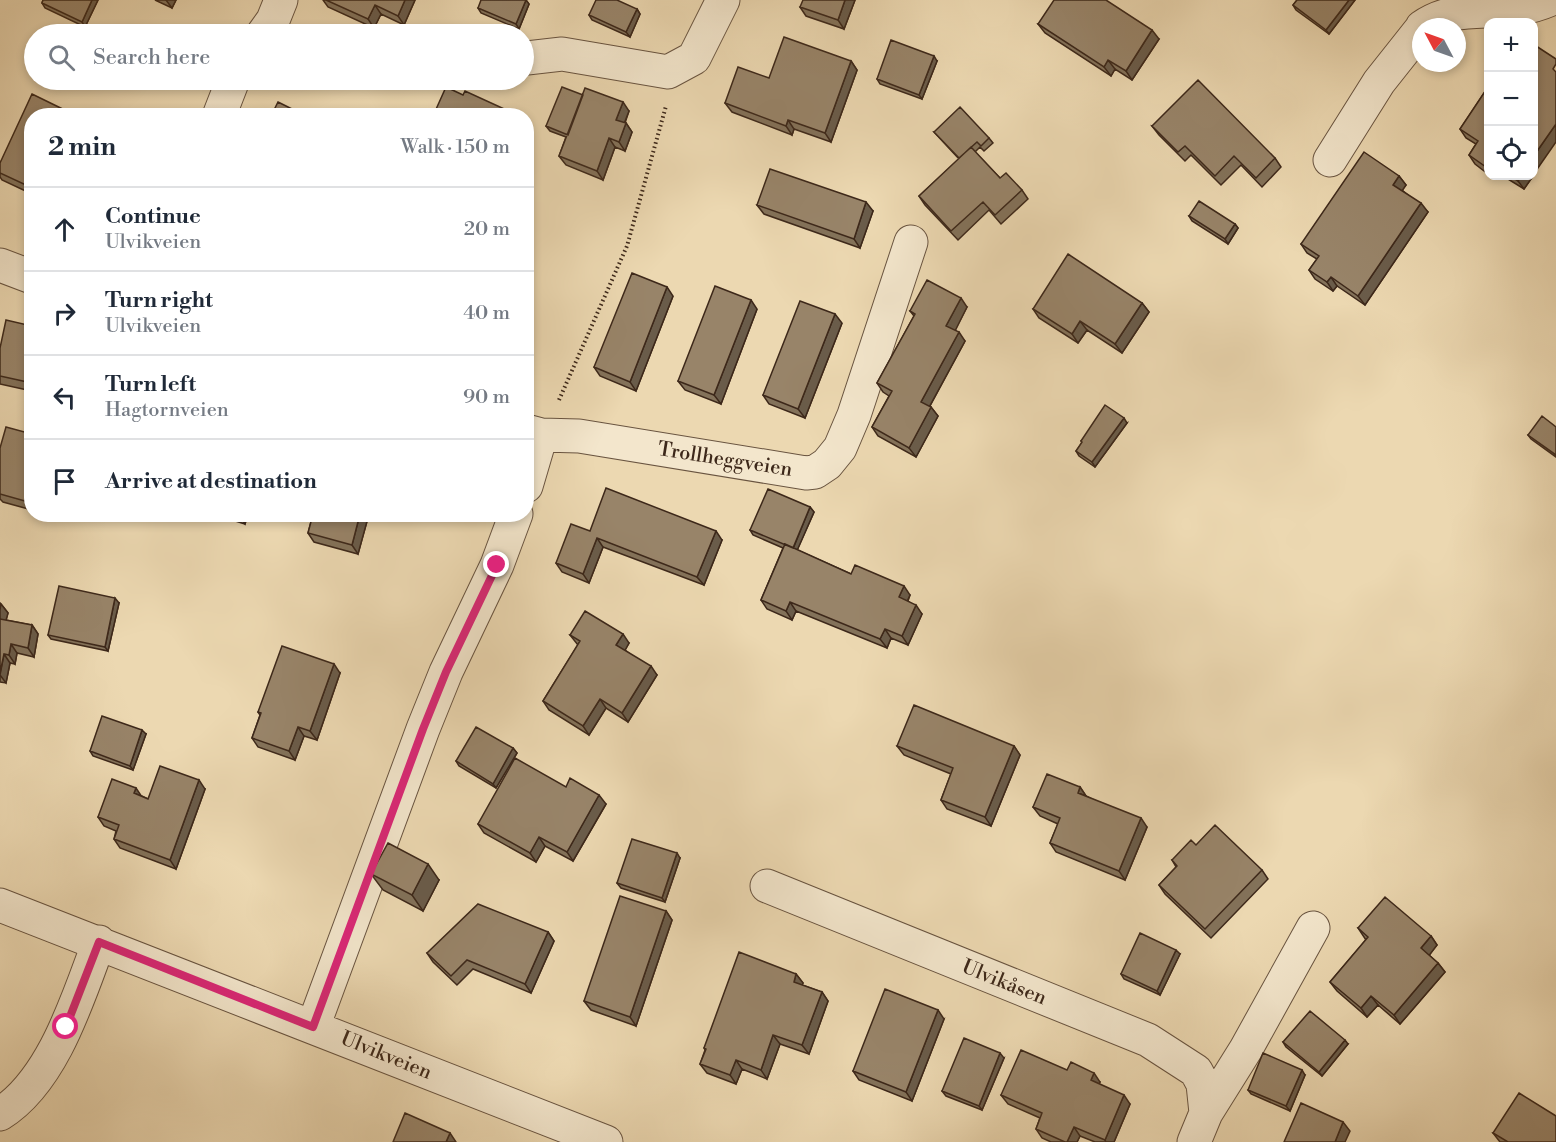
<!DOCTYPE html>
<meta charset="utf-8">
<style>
:root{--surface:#fff;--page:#f2f2f3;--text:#1f2937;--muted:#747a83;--line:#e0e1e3}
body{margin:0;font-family:"Libre Bodoni",serif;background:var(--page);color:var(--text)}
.controls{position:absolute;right:18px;top:18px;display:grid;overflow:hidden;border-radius:12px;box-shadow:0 3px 9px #0003}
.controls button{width:54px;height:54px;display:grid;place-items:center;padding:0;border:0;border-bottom:2px solid var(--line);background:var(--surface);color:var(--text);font:30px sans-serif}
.compass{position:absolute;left:1412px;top:18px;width:54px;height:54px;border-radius:50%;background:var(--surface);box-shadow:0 3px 9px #0003;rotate:311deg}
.stop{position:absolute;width:18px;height:18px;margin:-14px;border:4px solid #db2777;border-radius:50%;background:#fff}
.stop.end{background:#db2777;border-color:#fff;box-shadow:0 2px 6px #0008}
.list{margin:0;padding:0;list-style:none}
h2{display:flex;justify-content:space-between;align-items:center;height:78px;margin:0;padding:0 24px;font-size:26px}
h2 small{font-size:20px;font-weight:400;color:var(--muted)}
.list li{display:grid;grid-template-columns:39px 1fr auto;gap:18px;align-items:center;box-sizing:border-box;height:84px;padding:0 24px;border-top:2px solid var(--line)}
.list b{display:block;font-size:22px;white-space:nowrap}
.list p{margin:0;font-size:20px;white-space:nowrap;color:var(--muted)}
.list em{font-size:20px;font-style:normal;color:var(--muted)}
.icon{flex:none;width:33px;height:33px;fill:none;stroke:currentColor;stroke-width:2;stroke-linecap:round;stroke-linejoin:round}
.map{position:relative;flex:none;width:1556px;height:1142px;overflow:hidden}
.search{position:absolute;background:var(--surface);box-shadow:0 3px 9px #0003;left:24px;top:24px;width:510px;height:66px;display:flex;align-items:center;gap:15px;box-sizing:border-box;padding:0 21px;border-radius:33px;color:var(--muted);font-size:22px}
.panel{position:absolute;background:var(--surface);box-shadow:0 3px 9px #0003;left:24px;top:108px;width:510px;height:414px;border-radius:24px}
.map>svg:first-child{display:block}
</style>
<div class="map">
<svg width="1556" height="1142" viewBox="0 0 1556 1142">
<rect width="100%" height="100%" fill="#ecd8b1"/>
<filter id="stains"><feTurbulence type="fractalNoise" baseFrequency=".00333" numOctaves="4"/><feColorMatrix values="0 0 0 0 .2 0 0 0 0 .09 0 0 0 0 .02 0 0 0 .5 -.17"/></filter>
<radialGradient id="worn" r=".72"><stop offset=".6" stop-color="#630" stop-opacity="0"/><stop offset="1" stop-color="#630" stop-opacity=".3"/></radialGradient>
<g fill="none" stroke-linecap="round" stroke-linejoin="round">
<g stroke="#695440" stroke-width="35">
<path id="minor" d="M1422 27C1460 0 1500 21 1549 0
M263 34 273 20 281 0
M527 58 562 54 668 72 694 58 723 0
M219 116 233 80
M1330 160 1379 82 1421 29
M0 265 32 277
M526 431 541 435 579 436 806 473 815 472 827 464 840 448 854 415 911 242
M526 486 541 435
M767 886 1148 1040 1196 1071 1203 1084 1206 1113
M0 905 606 1142
M313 1027 423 729 446 672 497 565 516 514
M0 1114C53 1081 78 998 99 942
M1194 1142 1206 1113 1246 1049 1313 928"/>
</g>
<path stroke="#3d281a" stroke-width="4" stroke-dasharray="1.5 3" stroke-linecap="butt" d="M559 400 627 246 666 106"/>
<use href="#minor" stroke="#f3e6cc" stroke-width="33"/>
</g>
<path fill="#83725a" stroke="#3d281a" stroke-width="1.5" d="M43 0H98L85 27 45 8 42 3Z
M155 0H176L172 8Z
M323 0H415L404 25 381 14 374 28 328 7Z
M526 0 529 4 519 29 481 13 478 8Z
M855 0 844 29 806 16 800 7Z
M1297 0H1355L1329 34 1296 10 1293 5Z
M637 9 640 14 630 37 592 20 589 15Z
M1038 24 1159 39 1132 80 1115 69 1111 76 1045 33Z
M851 61 857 70 831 142 794 129 792 135 732 112 725 103 769 78Z
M937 61 922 99 880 84 877 79Z
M1488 87V174L1475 164 1469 155 1476 144 1466 138 1460 129Z
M583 95 629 111 625 123H626L632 132 625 151 615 147 603 180 566 165 559 156 566 137 550 131 546 126Z
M32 116V194L2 180 0 177V163Z
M1152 126 1275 158 1281 167 1262 187 1241 165 1221 185 1191 155 1185 161 1159 135Z
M934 132 989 138 993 143 984 151 980 147 975 152 1000 178 1022 190 1028 199 1001 224 989 210 958 240 925 205 919 196 959 159Z
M1399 176 1406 185 1402 190 1428 212 1365 305 1337 286 1333 291 1315 279 1309 270 1317 259 1307 253 1301 244Z
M1503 176H1533L1524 189Z
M757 205 873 211 860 248 764 214Z
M1189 216 1235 224 1238 228 1228 244 1192 221Z
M673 296 636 391 600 376 594 367Z
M1142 303 1149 312 1122 353 1087 330 1078 343 1039 318 1033 309Z
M967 307 955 330 965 341 930 406 938 416 916 457 878 436 872 427 889 396 883 392 877 383 914 316 910 311Z
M757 309 721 404 685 390 678 381Z
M842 323 805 418 769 404 763 395Z
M32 326V391L0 384V376Z
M1127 423 1095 467 1079 456 1076 451 1082 443 1081 441Z
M1556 427V457L1531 439 1528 435Z
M32 434V510L3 502 0 499V448Z
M810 507 814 512 797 550 851 574 910 595 908 601 922 614 908 645 891 638 887 648 796 611 792 620 767 609 761 600 783 548 753 535 750 530Z
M213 514H248L245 524Z
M313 514H369L358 554 314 542 308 533Z
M378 514H399L398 520Z
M590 531 722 540 704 585 603 547 589 583 562 572 556 563Z
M0 603 1 604 8 613 6 620 32 625 38 634 34 657 17 653 15 664 10 663 6 683 0 682Z
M119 603 108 651 51 639 48 635Z
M570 635 629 643 625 650 657 675 628 722 606 708 589 735 549 710 543 701 578 645Z
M340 673 317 740 304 736 295 760 258 747 252 738 260 715 258 712Z
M146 734 133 770 93 756 90 751Z
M897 746H1014L1020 755 991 826 947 809 941 800 951 774 904 755Z
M513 748 517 753 496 788 459 766 456 761Z
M566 787 606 804 573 861 545 846 536 862 484 833 478 824Z
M1080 787 1086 796 1147 827 1125 880 1056 852 1050 843 1058 824 1040 816 1033 807Z
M205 789 176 869 120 848 114 839 116 831 104 826 98 817 142 796 148 799Z
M680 858 665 902 621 888 617 883Z
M1172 860 1262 870 1268 879 1211 938 1165 894 1159 885 1176 867Z
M371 874 439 880 423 911 383 890Z
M666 911 672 920 636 1026 591 1010 584 1001Z
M1358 928 1431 936 1437 945 1429 955 1438 963 1445 972 1400 1024 1378 1005 1367 1017 1337 991 1330 982 1366 940Z
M548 932 554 941 531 993 473 969 457 985 433 962 427 953Z
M1180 954 1160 995 1124 979 1121 974Z
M796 974 803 983 802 985 822 992 828 1001 809 1054 780 1044 767 1079 742 1069 736 1084 707 1073 700 1064 705 1050 704 1048Z
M944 1019 912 1101 859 1080 853 1071Z
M1283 1042 1348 1044 1322 1076 1286 1047Z
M1004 1058 982 1110 946 1096 942 1091Z
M1067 1070 1100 1082 1099 1084 1130 1104 1114 1142H1095L1080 1136 1077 1142H1051L1042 1138 1036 1129 1040 1118 1008 1104 1001 1095Z
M1305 1075 1290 1111 1251 1094 1248 1090Z
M1493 1133 1556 1142H1500Z"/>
<path fill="#6a5c4a" stroke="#3d281a" stroke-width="1.5" d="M92 0H98L85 27 82 22Z
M166 0H176L172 8Z
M405 0H415L404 25 398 16Z
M526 0 529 4 519 29 516 24Z
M845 0H855L844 29 838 20Z
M1349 0H1355L1329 34 1326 30Z
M375 5 381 14 374 28 368 19Z
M637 9 640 14 630 37 626 32Z
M1152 30 1159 39 1132 80 1126 71Z
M934 56 937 61 922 99 919 95Z
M1108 60 1115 69 1111 76 1104 67Z
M851 61 857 70 831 142 825 133Z
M623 102 629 111 622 129 616 120Z
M788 120 794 129 792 135 786 126Z
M626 123 632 132 625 151 619 142Z
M1556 124V142L1533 175V157Z
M609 138 615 147 603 180 597 171Z
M1399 176 1406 185 1400 194 1393 185Z
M1521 176H1533L1524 189 1518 181Z
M30 181 32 184V191L28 186Z
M866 202 873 211 860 248 854 239Z
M1421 203 1428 212 1365 305 1358 296Z
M1235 224 1238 228 1228 244 1225 239Z
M1331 277 1337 286 1333 291 1327 282Z
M667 287 673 296 636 391 630 382Z
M961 298 967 307 953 335 946 326Z
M751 300 757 309 721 404 714 395Z
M1142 303 1149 312 1122 353 1115 344Z
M835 314 842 323 805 418 798 409Z
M1080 321 1087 330 1078 343 1072 334Z
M959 332 965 341 927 411 921 402Z
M931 407 938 416 916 457 909 448Z
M1124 418 1127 423 1095 467 1092 462Z
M810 507 814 512 796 553 793 549Z
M239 514H248L245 524 239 515Z
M360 514H369L358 554 352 545Z
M394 514H399L398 520Z
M716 531 722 540 704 585 697 577Z
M597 538 603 547 589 583 583 574Z
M904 586 910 595 905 606 899 597Z
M115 598 119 603 108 651 105 647Z
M790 602 796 611 792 620 786 611Z
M1 604 8 613 4 628 0 622V610Z
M916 605 922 614 908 645 902 636Z
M32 625 38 634 34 657 28 648Z
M885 629 891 638 887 648 880 639Z
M623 634 629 643 623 654 616 645Z
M11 644 17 653 15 664 9 655Z
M4 654 10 663 6 683 0 675Z
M334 664 340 673 317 740 310 731Z
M651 666 657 675 628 722 622 713Z
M600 699 606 708 589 735 583 726Z
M298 727 304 736 295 760 289 751Z
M142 730 146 734 133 770 130 766Z
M1014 746 1020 755 991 826 985 817Z
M513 748 517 753 496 788 493 784Z
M199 780 205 789 176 869 170 860Z
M1080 787 1086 796 1078 793Z
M136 788 142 797 134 793Z
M599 795 606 804 573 861 567 852Z
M1141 818 1147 827 1125 880 1119 871Z
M539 837 545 846 536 862 530 853Z
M677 853 680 858 665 902 662 898Z
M428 864 439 880 423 911 412 895Z
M666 911 672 920 636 1026 630 1017Z
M548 932 554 941 531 993 525 984Z
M1431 936 1437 945 1428 957 1421 948Z
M1176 950 1180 954 1160 995 1157 991Z
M1438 963 1445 972 1400 1024 1394 1015Z
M796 974 803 983 800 991 794 982Z
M822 992 828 1001 809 1054 802 1045Z
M1371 996 1378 1005 1367 1017 1361 1008Z
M938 1010 944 1019 912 1101 906 1092Z
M773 1035 780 1044 767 1079 761 1070Z
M1345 1040 1348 1044 1322 1076 1319 1072Z
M1000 1053 1004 1058 982 1110 979 1106Z
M736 1060 742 1069 736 1084 730 1075Z
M1302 1070 1305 1075 1290 1111 1286 1106Z
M1094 1073 1100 1082 1097 1089 1091 1080Z
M1124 1095 1130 1104 1114 1142H1106L1105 1140Z
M1343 1122 1350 1131 1345 1142H1335Z
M1074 1127 1080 1136 1077 1142H1067Z
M450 1133 456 1142H446Z"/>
<path fill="#988469" stroke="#3d281a" stroke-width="1.5" d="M43 0H92L82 22 42 3Z
M326 0H405L398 16 375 5 368 19Z
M481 0H526L516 24 478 8Z
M596 0H617L637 9 626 32 589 15Z
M803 0H845L838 20 800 7Z
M1054 0H1106L1152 30 1126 71 1108 60 1104 67 1038 24Z
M1297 0H1349L1326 30 1293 5Z
M784 37 851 61 825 133 788 120 786 126 725 103 738 67 769 78Z
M891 40 934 56 919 95 877 79Z
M1533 44 1556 59V64L1553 69 1556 72V124L1533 157Z
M1198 80 1275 158 1256 178 1234 156 1215 176 1185 146 1178 152 1152 126Z
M446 87 463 95 465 91 515 114 514 116H433Z
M562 87 583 95 568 135 546 126Z
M1488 87V164L1486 167 1469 155 1478 141 1460 129Z
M585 88 623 102 616 120 626 123 619 142 609 138 597 171 559 156Z
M32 94 77 116H32V182L30 181 28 186 0 173V163Z
M278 102 306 116H271Z
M960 107 989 138 981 146 977 142 959 158 934 132Z
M83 111 93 116H81Z
M971 147 1000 178 1006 173 1022 190 995 215 983 202 951 231 919 196Z
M1364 152 1399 176 1393 185 1421 203 1358 296 1331 277 1327 282 1309 270 1319 256 1301 244Z
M770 169 866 202 854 239 757 205Z
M1510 176H1521L1518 181Z
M1199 201 1235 224 1225 239 1189 216Z
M1068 254 1142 303 1115 344 1080 321 1072 334 1033 309Z
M632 273 667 287 630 382 594 367Z
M927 280 961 298 946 326 959 332 921 402 931 407 909 448 872 427 892 391 877 383 915 314 910 311Z
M715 286 751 300 714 395 678 381Z
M800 301 835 314 798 409 763 395Z
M6 320 32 326V383L0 376V348Z
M1105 405 1124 418 1092 462 1076 451 1082 442 1081 441Z
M1542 416 1556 427V455L1528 435Z
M6 427 32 434V503L0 494V448Z
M606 488 716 531 697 577 597 538 583 574 556 563 571 524 590 531Z
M768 489 810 507 793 548 750 530Z
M313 514H360L352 545 308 533Z
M785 544 851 574 855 565 904 586 899 597 916 605 902 636 885 629 880 639 790 602 786 611 761 600Z
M59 586 115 598 105 647 48 635Z
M585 611 623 634 616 645 651 666 622 713 600 699 583 726 543 701 580 641 570 635Z
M0 619 32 625 28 648 11 644 9 655 4 654 0 673Z
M282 646 334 664 310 731 298 727 289 751 252 738 261 713 258 712Z
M914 705 1014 746 985 817 941 800 953 768 897 746Z
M102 716 142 730 130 766 90 751Z
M476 727 513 748 493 784 456 761Z
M515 758 566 787 570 778 599 795 567 852 539 837 530 853 478 824Z
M160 766 199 780 170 860 114 839 119 825 98 817 112 779 136 788 134 793 148 799Z
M1047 774 1080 787 1078 793 1141 818 1119 871 1050 843 1060 818 1033 807Z
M1215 825 1262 870 1205 929 1159 885 1177 866 1172 860 1191 840 1196 845Z
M632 839 677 853 662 898 617 883Z
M388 843 428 864 412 895 371 874Z
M620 896 666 911 630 1017 584 1001Z
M1385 897 1431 936 1421 948 1438 963 1394 1015 1371 996 1361 1008 1330 982 1368 937 1358 928Z
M478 904 548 932 525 984 467 960 451 976 427 953Z
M1140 933 1176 950 1157 991 1121 974Z
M739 952 796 974 794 982 822 992 802 1045 773 1035 761 1070 736 1060 730 1075 700 1064 706 1049 704 1048Z
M885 989 938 1010 906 1092 853 1071Z
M1310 1011 1345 1040 1319 1072 1283 1042Z
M964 1038 1000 1053 979 1106 942 1091Z
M1021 1050 1067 1070 1071 1062 1094 1073 1091 1080 1124 1095 1105 1140 1074 1127 1067 1142H1065L1036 1129 1042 1113 1001 1095Z
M1263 1053 1302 1070 1286 1106 1248 1090Z
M1519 1093 1556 1116V1142H1508L1493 1133Z
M1301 1103 1343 1122 1335 1142H1284Z
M405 1113 450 1133 446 1142H393Z"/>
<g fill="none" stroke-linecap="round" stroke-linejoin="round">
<path stroke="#db2777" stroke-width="8" d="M66 1027 99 942 313 1027 423 729 446 672 497 565"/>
</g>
<g text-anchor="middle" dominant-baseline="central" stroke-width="4.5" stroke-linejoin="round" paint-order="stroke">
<g font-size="20" fill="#3d281a" stroke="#f3e6cc">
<text transform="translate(725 460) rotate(9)">Trollheggveien</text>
<text transform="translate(1004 983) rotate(22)">Ulvikåsen</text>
<text transform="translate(386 1056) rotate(22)">Ulvikveien</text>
</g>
</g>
<rect width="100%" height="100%" filter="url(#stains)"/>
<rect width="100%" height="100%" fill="url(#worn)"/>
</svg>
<div class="controls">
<button>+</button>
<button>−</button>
<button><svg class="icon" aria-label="locate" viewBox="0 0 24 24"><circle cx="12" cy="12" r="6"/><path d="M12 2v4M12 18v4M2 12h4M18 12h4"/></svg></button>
</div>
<svg class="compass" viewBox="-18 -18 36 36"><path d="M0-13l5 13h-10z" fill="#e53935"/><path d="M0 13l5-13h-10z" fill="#747a83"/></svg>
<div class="stop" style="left:66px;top:1027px"></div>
<div class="stop end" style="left:497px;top:565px"></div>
<div class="search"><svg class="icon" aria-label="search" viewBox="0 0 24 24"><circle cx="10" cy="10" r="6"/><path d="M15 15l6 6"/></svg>Search here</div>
<section class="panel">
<h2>2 min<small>Walk · 150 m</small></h2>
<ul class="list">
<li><svg class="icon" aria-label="ahead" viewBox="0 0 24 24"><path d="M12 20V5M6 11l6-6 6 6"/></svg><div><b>Continue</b><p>Ulvikveien</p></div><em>20 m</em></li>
<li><svg class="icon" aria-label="right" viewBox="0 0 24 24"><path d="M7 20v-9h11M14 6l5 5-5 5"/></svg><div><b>Turn right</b><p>Ulvikveien</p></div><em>40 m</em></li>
<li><svg class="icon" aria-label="left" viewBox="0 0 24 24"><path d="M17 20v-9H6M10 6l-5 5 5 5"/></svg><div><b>Turn left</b><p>Hagtornveien</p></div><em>90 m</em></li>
<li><svg class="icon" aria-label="arrive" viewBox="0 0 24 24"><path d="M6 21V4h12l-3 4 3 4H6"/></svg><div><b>Arrive at destination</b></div></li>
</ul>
</section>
</div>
